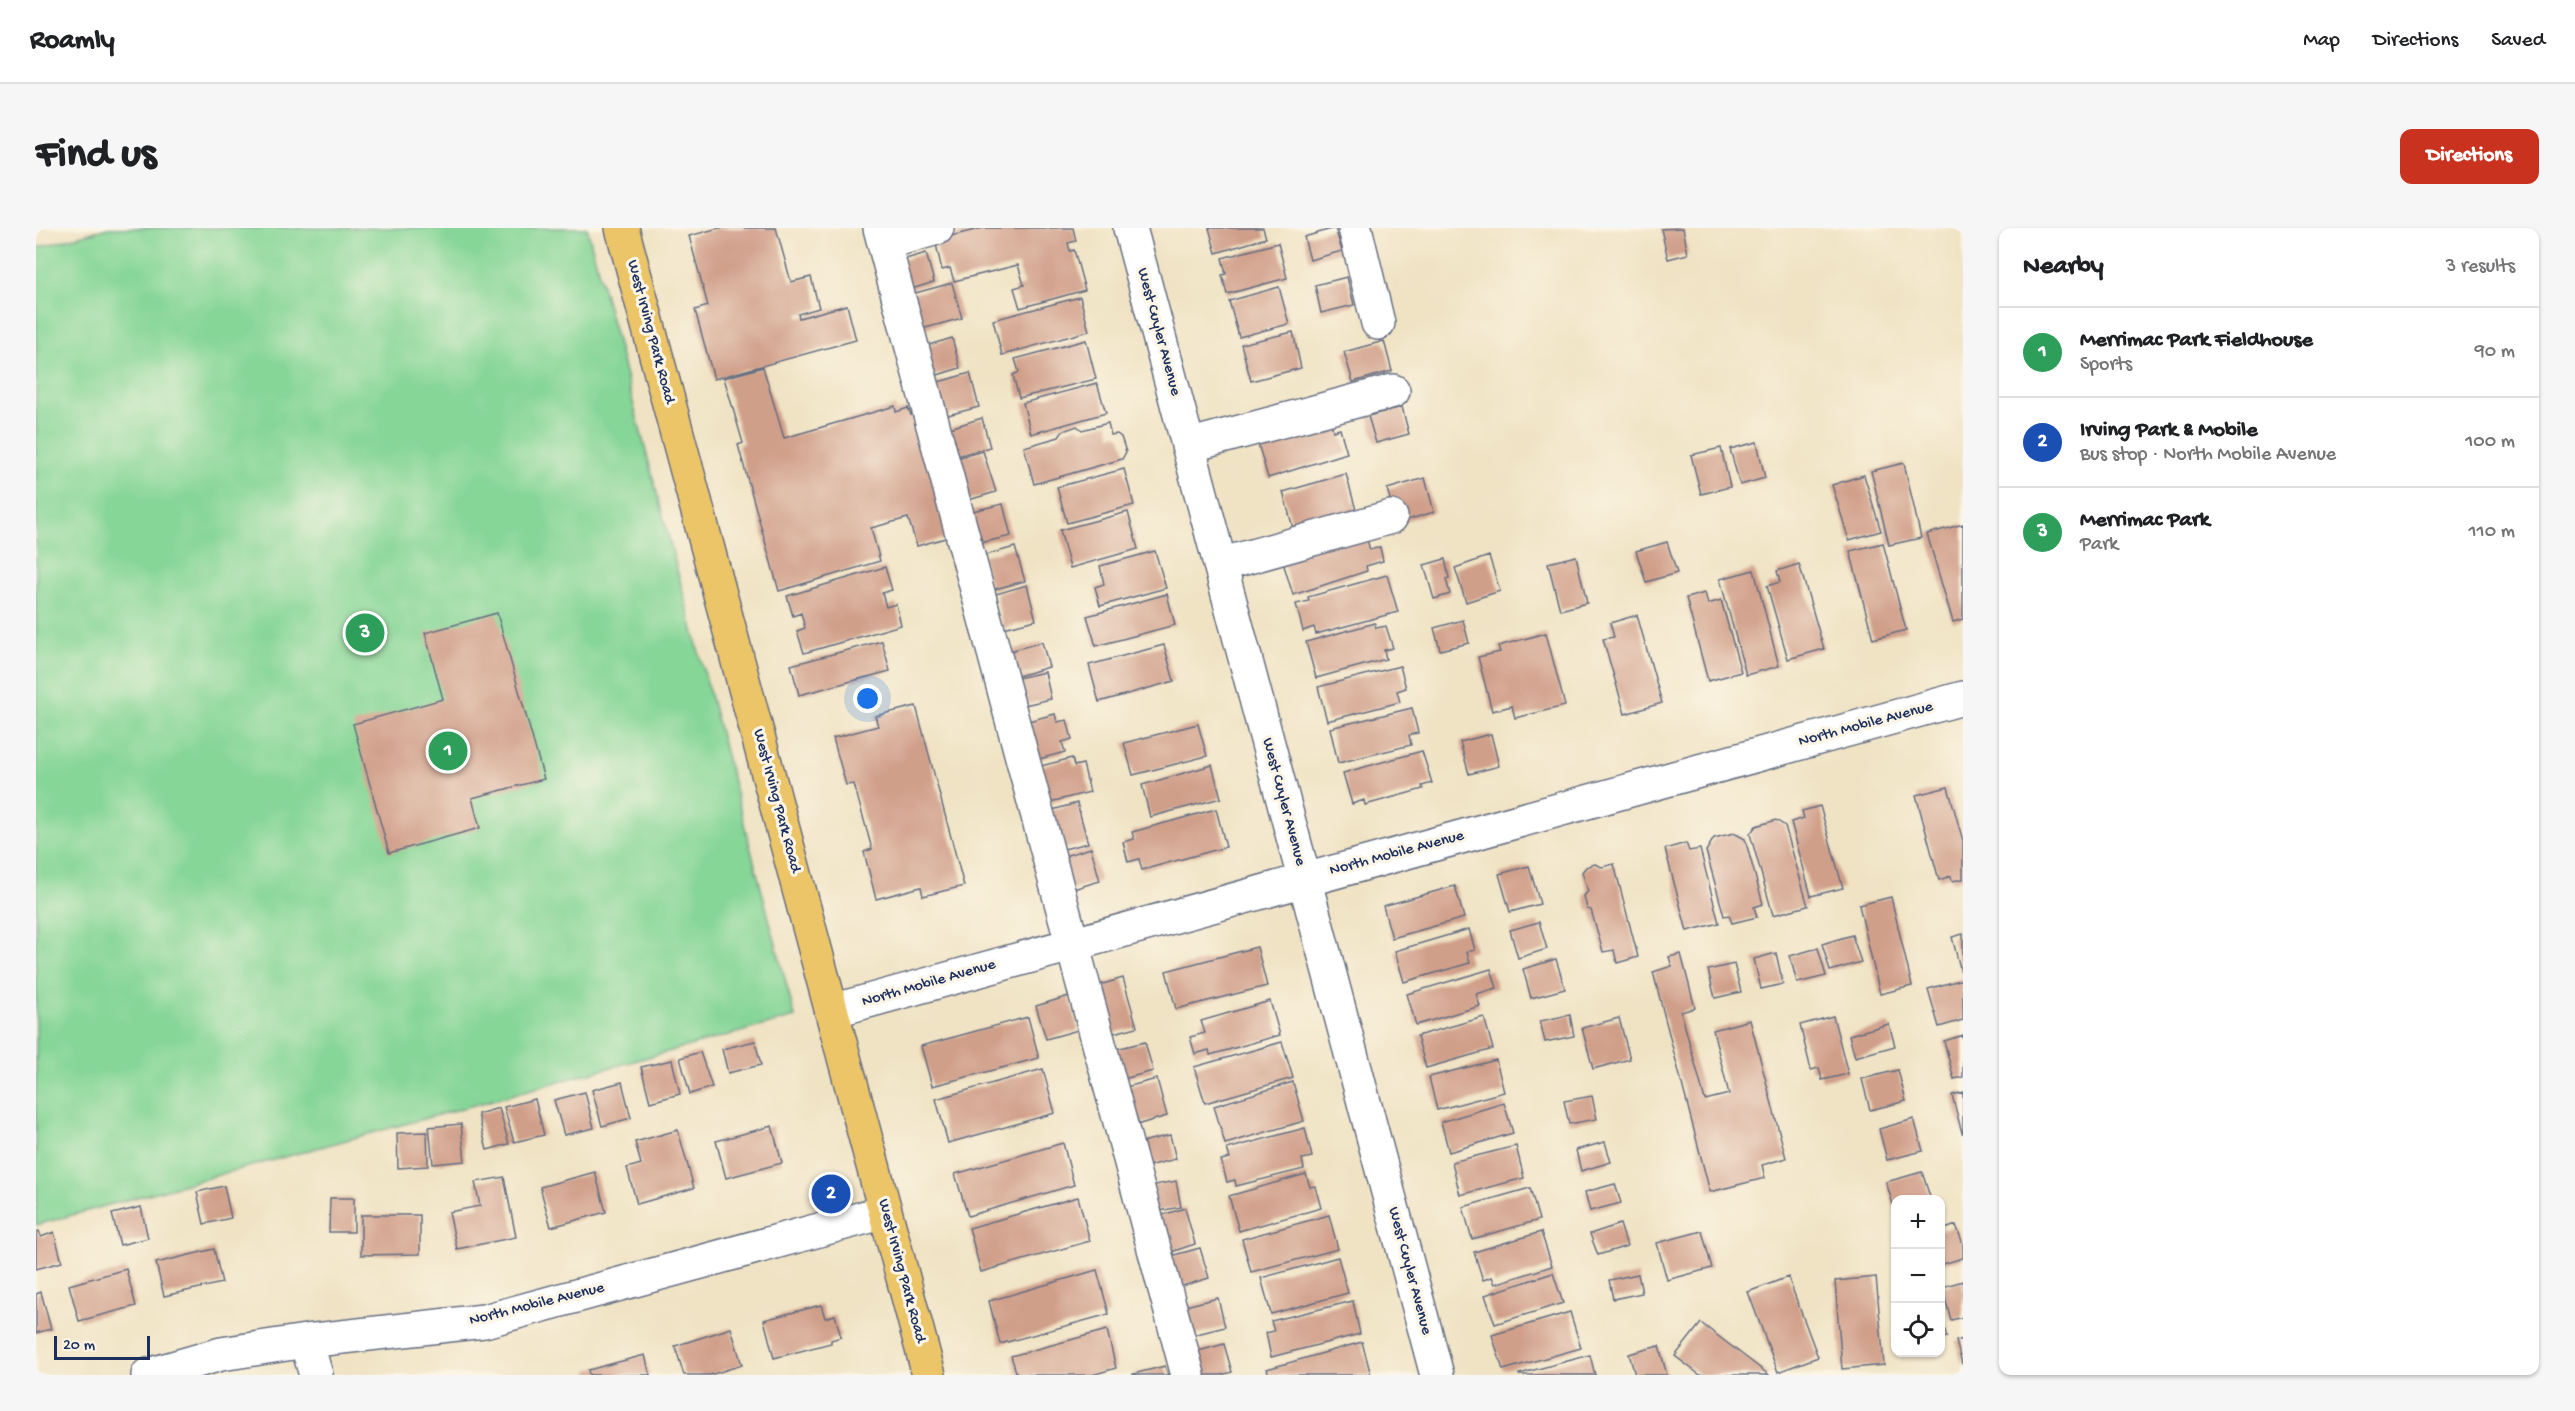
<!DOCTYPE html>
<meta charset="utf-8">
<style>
:root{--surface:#fff;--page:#f6f6f6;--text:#202124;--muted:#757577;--line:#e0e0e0;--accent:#c8321e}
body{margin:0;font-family:"Gochi Hand",sans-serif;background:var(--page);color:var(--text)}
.controls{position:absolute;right:18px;bottom:18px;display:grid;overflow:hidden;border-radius:12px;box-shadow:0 2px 4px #0004}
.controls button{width:54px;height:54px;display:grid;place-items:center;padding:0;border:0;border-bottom:2px solid var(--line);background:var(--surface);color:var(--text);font:30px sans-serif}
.scale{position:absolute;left:18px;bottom:15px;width:96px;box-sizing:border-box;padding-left:6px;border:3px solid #1b2f5e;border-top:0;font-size:16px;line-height:21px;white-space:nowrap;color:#1b2f5e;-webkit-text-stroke:4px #fcf5e5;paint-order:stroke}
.you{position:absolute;left:832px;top:471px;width:21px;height:21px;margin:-15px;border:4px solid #fff;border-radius:50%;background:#1a73e8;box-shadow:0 0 0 9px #1a73e833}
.badge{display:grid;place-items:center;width:39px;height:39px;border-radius:50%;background:var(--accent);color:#fff;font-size:20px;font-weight:700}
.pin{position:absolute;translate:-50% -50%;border:3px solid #fff;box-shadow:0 2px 6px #0006}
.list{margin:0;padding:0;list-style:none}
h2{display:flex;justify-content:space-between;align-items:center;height:78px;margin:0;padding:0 24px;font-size:26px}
h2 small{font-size:20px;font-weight:400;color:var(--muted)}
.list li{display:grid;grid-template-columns:39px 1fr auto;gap:18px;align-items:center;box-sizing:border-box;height:90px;padding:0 24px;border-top:2px solid var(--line)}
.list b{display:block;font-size:22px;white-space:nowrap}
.list p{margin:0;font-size:20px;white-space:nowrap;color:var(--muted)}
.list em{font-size:20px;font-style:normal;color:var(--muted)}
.icon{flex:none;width:33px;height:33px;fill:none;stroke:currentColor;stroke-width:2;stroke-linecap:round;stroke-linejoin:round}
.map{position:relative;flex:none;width:1927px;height:1147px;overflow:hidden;border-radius:12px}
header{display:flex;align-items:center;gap:36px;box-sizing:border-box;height:84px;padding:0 30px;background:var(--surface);border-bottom:2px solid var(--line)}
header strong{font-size:28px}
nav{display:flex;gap:33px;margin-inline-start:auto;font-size:21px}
.intro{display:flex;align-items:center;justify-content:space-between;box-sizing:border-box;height:144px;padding:0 36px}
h1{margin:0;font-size:42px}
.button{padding:15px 27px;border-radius:12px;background:var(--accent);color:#fff;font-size:21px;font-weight:700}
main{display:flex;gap:36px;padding:0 36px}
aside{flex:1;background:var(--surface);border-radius:12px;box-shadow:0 2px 4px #0004}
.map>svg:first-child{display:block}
</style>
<header>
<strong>Roamly</strong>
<nav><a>Map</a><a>Directions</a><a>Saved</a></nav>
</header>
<div class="intro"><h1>Find us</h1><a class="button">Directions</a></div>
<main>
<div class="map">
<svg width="1927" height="1147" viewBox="0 0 1927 1147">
<rect width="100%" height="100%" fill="#fcf5e5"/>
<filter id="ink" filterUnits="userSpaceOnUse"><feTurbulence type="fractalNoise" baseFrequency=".0167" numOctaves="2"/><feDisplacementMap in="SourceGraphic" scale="12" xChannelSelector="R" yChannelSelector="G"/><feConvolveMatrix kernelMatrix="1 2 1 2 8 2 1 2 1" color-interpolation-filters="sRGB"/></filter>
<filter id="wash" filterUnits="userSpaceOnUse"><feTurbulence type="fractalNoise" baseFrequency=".008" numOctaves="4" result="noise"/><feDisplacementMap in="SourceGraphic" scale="24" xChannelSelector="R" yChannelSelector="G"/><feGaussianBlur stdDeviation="1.35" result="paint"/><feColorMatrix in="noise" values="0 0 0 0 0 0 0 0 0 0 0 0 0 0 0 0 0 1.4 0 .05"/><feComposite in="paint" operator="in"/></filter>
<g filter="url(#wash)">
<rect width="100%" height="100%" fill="#f0e3c4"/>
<path fill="#86d697" stroke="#50827a" stroke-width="1.5" d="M72 0H551L759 789 0 997V20Z"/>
<g id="blocks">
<path fill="#d09f89" d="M683 0H740L755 54 775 49 783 80 762 86 763 90 811 77 820 112 678 151 659 82 672 78 653 8Z
M947 0H1037L1040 13 1032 15 1034 23 1038 22 1049 62 984 80 978 60 988 57 982 37 918 53 914 40 906 42 899 12Z
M1173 0H1227L1230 10 1180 25Z
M1299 0 1306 23 1274 32 1268 9Z
M1647 0 1652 26 1632 31 1625 1Z
M1242 15 1251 50 1191 66 1186 47 1190 46 1186 30Z
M890 25 898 54 869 63 860 34Z
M1311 49 1318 77 1285 85 1279 57Z
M916 55 926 90 882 102 872 67Z
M1243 59 1253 96 1203 109 1193 73Z
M1044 69 1053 103 966 127 957 92Z
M1257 104 1265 140 1215 153 1205 116Z
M916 110 924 140 892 150 883 120Z
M1050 112 1060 151 983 170 977 147 983 144 979 131Z
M1348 113 1356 143 1317 154 1308 124Z
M727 139 748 210 859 178 860 184 872 180 875 187 883 185 913 309 881 318 872 290 835 300 844 333 743 363 702 217 707 215 688 150Z
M934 145 943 179 908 188 899 155Z
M1061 155 1070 185 995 206 987 175Z
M1366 179 1373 206 1340 215 1332 188Z
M946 190 954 219 921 228 914 200Z
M1294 190 1297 203 1304 201 1311 225 1232 250 1221 212Z
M1072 195 1075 207 1081 206 1085 209 1090 224 1086 231 998 256 988 219 1023 209 1027 203 1041 198 1046 202Z
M1721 214 1729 250 1704 257 1694 221Z
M1685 220 1694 259 1665 266 1655 227Z
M947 223 960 264 929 273 917 231Z
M1868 235 1885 310 1853 317 1835 243Z
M1088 241 1098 277 1031 295 1021 259Z
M1310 246 1322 289 1259 307 1247 264Z
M1828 247 1845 303 1813 312 1796 257Z
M1389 250 1398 284 1361 295 1351 261Z
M967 276 975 308 940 316 932 284Z
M1092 284 1102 321 1034 340 1024 302Z
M1927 296V391L1917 394 1891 306Z
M1329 305 1334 322 1344 319 1347 333 1330 338 1331 343 1257 367 1246 331Z
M1631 314 1641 345 1610 354 1600 323Z
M1847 315 1870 402 1837 411 1814 323Z
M979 319 989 353 955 362 946 328Z
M1119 323 1130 360 1064 378 1059 359 1068 356 1064 338Z
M1453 328 1464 363 1430 374 1419 340Z
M1540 328 1551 375 1524 382 1512 335Z
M1409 331 1413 350 1410 351 1414 366 1398 371 1388 337Z
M1763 336 1788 421 1752 431 1731 358 1744 354 1741 343Z
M849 339 856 362 846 365 850 379 860 376 865 397 768 425 761 403 769 400 765 385 757 388 751 368Z
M1718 342 1743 438 1710 447 1684 351Z
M1351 347 1362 384 1280 406 1278 399 1267 403 1260 376 1273 373 1272 369Z
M991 357 1000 392 967 400 960 366Z
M1669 365 1672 376 1685 372 1705 444 1672 453 1650 370Z
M1131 366 1139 397 1060 418 1051 388Z
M461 385 508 551 436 570 444 600 353 625 317 496 407 471 389 405Z
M1601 387 1626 475 1589 486 1567 411 1578 409 1574 395Z
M1427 392 1433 415 1404 422 1398 400Z
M1339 395 1340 400 1350 398 1357 420 1348 422 1350 431 1280 450 1270 414Z
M1510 405 1529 478 1479 490 1476 478 1456 483 1442 429 1464 424 1462 418Z
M846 413 854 443 763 467 755 437Z
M1006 414 1013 439 982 448 974 423Z
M1128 417 1138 453 1063 474 1053 437Z
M1364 438 1370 460 1361 463 1364 474 1291 493 1282 459Z
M1009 444 1015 471 984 478 977 451Z
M880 478 928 658 887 668 885 659 840 671 828 624 836 621 818 556 810 557 797 510 842 498 839 488Z
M1376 480 1382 505 1373 507 1375 517 1302 535 1294 500Z
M1019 486 1021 494 1031 492 1036 511 1026 514 1029 524 996 533 985 495Z
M1162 496 1171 528 1097 547 1088 515Z
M1455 506 1463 538 1433 546 1424 514Z
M1386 523 1396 555 1386 558 1387 561 1329 577 1328 572 1316 576 1307 545Z
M1036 530 1038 538 1047 536 1054 564 1014 574 1005 538Z
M1176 537 1185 570 1114 589 1106 557Z
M1912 559 1927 613V651L1916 653 1915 648 1903 652 1880 567Z
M1041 575 1052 615 1024 622 1013 583Z
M1784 578 1807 660 1775 668 1755 594 1768 590 1766 583Z
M1180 581 1190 619 1106 642 1103 631 1092 634 1087 614 1098 611 1096 604Z
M1740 592 1749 598 1772 678 1737 687 1714 606 1720 598Z
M1698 605 1709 611 1727 676 1718 679 1721 689 1696 695 1693 687 1688 688 1670 623 1678 610Z
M1650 615 1653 623 1664 621 1683 695 1651 703 1629 621Z
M1055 620 1064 653 1034 662 1025 629Z
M1559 636 1566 639 1578 636 1602 729 1581 735 1578 722 1567 724 1555 682 1551 681 1548 668 1552 663 1546 644 1550 639Z
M1493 638 1504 676 1474 684 1463 646Z
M1419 658 1428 690 1356 710 1347 678Z
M1855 669 1876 758 1844 766 1823 677Z
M1503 694 1511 721 1482 730 1474 702Z
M1433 701 1439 722 1431 724 1434 735 1368 754 1359 723Z
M1927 706V743L1925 744 1916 709Z
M1816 707 1825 734 1794 743 1786 716Z
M1221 719 1231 758 1140 781 1130 743Z
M1782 720 1790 748 1761 755 1754 728Z
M1740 725 1747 756 1725 761 1718 731Z
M1645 726 1659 780 1645 784 1669 872 1693 866 1677 802 1714 792 1750 930 1726 937 1729 950 1674 964 1617 744 1636 738 1633 729Z
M1520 731 1529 761 1495 770 1487 741Z
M1698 736 1705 764 1679 770 1672 742Z
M1455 741 1461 760 1440 766 1444 778 1380 797 1371 766Z
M1087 750 1101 799 1070 807 1057 759Z
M1927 751V792L1903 799 1892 761Z
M1033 768 1042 802 1010 811 1000 778Z
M1234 773 1244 807 1174 827 1173 822 1159 826 1154 809 1169 805 1165 793Z
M1534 787 1538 808 1509 814 1504 793Z
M1797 788 1812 846 1786 852 1783 840 1775 842 1764 797Z
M992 789 1003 830 896 858 885 818Z
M1448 789 1457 821 1390 840 1381 808Z
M1583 790 1594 831 1557 841 1546 800Z
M1853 796 1859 818 1819 829 1813 807Z
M1927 807V849L1918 851 1908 813Z
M719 813 725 837 692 845 686 821Z
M1109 814 1117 843 1084 852 1076 822Z
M1246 814 1257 850 1169 875 1158 839Z
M664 824 676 859 654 866 644 830Z
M636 832 644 866 614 874 605 839Z
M1460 832 1468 864 1401 882 1393 849Z
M1007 841 1019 885 912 915 900 871Z
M1862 842 1870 873 1834 882 1826 851Z
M1121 851 1131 888 1097 898 1086 860Z
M586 854 595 890 566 898 556 862Z
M1257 854 1268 893 1189 916 1178 878Z
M549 864 558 900 528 907 518 872Z
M1927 864V905H1926L1916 867Z
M1556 868 1561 891 1533 896 1528 873Z
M499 871 508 907 478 914 468 879Z
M1468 875 1477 905 1413 924 1405 894Z
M463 880 473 916 451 922 442 886Z
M1878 891 1887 923 1851 932 1843 901Z
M425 896 429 933 397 936 393 899Z
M736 898 746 935 690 950 680 913Z
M1269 900 1276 929 1266 931 1268 941 1200 958 1199 952 1191 954 1185 932 1194 930 1191 921Z
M642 902 658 960 601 976 591 940 605 936 599 914Z
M391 904 392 938 362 940 361 905Z
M1134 907 1140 931 1108 939 1102 915Z
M1569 914 1575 934 1545 943 1540 922Z
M1027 915 1038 957 932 988 919 946Z
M1480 918 1488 950 1424 967 1416 934Z
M559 944 570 984 515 999 504 959Z
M1886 944 1895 972H1860L1859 983 1850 954Z
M1270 946 1274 959 1279 958 1285 980 1203 1003 1193 968Z
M468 949 480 1009 421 1021 413 984 444 978 439 954Z
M1140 953 1145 979 1118 984 1113 958Z
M1579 956 1585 975 1554 983 1549 964Z
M188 958 195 990 168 996 161 964Z
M1494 960 1503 992 1436 1011 1427 979Z
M1042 969 1054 1013 945 1044 933 1000Z
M294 970H318V1004H293Z
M105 979 112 1010 84 1017 76 986Z
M1149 980 1159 1016 1129 1026 1117 990Z
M325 987H384V1026L325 1027Z
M1293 987 1302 1021 1215 1044 1206 1011Z
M1584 996 1591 1018 1562 1027 1554 1006Z
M1920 997 1927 1016V1030L1904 1037V1003Z
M3 1003 5 1009 18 1004 26 1034 0 1041V1004Z
M1666 1003 1676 1040 1631 1052 1621 1015Z
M1505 1004 1516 1038 1459 1056 1456 1049 1447 1052 1438 1024Z
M1164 1020 1173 1050 1140 1060 1131 1029Z
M178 1021 186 1055 128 1068 120 1035Z
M1302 1029 1312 1065 1235 1086 1225 1050Z
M90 1041 100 1078 43 1093 33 1057Z
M1061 1042 1073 1086 964 1116 953 1073Z
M1517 1045 1527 1075 1459 1096 1449 1067Z
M1602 1046 1606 1065 1577 1071 1573 1052Z
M1752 1049 1782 1129 1742 1144 1712 1064Z
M1840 1049 1848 1137 1806 1141 1799 1053Z
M1927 1053V1089L1915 1092 1906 1059Z
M5 1064 15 1101 0 1105V1066Z
M1182 1070 1189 1099 1153 1108 1145 1079Z
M1317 1073 1324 1106 1235 1129 1230 1105 1238 1103 1235 1093Z
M785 1077 789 1090 799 1087 805 1109 795 1112V1115L738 1130 728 1092Z
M1534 1084 1545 1120 1467 1142 1456 1107Z
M1904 1087 1911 1109 1904 1111Z
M1665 1095 1733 1147H1664L1639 1128Z
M695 1100 706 1137 674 1147H648L639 1118Z
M1071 1102 1080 1140 1056 1147H981L975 1128Z
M1927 1111V1136H1926L1920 1113Z
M1326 1114 1335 1147H1233L1231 1141Z
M1188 1116 1196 1144 1185 1147H1165L1159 1124Z
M1623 1118 1631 1147H1599L1593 1126Z
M609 1127 614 1147H553L552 1142Z
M1554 1127 1559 1147H1483V1146Z
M1129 1138 1132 1147H1097V1146Z"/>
</g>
</g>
<g filter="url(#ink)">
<use href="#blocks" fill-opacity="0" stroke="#666e82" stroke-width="1.5"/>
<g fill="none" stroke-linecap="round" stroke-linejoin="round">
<g stroke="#666e82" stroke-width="36">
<path id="minor" d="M844 0 1152 1147
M1094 0 1401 1147
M1319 0 1342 95
M848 15 901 0
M1152 218 1357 163
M1184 337 1355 289
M796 783 1927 470
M270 1113 280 1147
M112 1147 185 1126 270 1113 448 1093 849 984"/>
</g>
<g stroke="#666e82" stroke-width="36">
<path id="major" d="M586 0 893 1147"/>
</g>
<use href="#minor" stroke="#fff" stroke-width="33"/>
<use href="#major" stroke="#edc569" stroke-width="33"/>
</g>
</g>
<g text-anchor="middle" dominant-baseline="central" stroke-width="6" stroke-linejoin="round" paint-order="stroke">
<g font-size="16" fill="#1b2f5e" stroke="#fcf5e5">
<text transform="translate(614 104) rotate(75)">West Irving Park Road</text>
<text transform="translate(1122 104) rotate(75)">West Cuyler Avenue</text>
<text transform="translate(1830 497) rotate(-15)">North Mobile Avenue</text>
<text transform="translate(740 573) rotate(75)">West Irving Park Road</text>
<text transform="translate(1247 574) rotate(75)">West Cuyler Avenue</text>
<text transform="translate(1361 626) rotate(-15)">North Mobile Avenue</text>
<text transform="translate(893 756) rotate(-16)">North Mobile Avenue</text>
<text transform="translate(865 1043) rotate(75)">West Irving Park Road</text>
<text transform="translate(1373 1043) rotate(75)">West Cuyler Avenue</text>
<text transform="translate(501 1077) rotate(-14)">North Mobile Avenue</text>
</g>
</g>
</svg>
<div class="controls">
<button>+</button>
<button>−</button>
<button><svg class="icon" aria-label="locate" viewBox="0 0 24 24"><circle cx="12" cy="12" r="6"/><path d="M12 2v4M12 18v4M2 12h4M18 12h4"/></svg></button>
</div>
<div class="scale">20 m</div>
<div class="you"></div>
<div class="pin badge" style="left:412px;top:523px;background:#2e9e5b">1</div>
<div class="pin badge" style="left:795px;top:966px;background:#1a4fb4">2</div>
<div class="pin badge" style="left:329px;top:405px;background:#2e9e5b">3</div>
</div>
<aside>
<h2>Nearby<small>3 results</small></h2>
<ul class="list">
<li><span class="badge" style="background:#2e9e5b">1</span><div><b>Merrimac Park Fieldhouse</b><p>Sports</p></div><em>90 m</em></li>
<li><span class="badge" style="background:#1a4fb4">2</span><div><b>Irving Park &amp; Mobile</b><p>Bus stop · North Mobile Avenue</p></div><em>100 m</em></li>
<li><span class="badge" style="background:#2e9e5b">3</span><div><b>Merrimac Park</b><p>Park</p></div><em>110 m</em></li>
</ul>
</aside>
</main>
